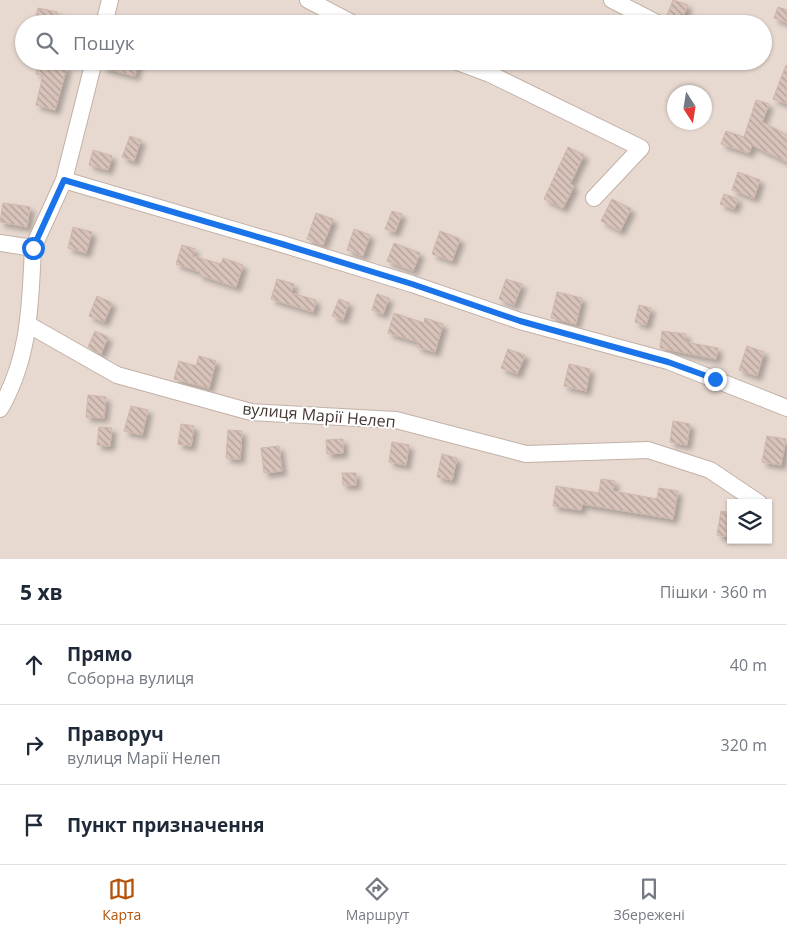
<!DOCTYPE html>
<html lang="uk">
<meta charset="utf-8">
<style>
:root{--surface:#fff;--page:#f2f2f3;--text:#1f2937;--muted:#747a83;--line:#e0e1e3;--accent:#b45309}
body{margin:0;font-family:"Open Sans",sans-serif;background:var(--page);color:var(--text)}
.controls{position:absolute;right:15px;bottom:15px;display:grid;overflow:hidden;border-radius:0px;box-shadow:0 1px 4px #0004}
.controls button{width:45px;height:45px;display:grid;place-items:center;padding:0;border:0;border-bottom:1px solid var(--line);background:var(--surface);color:var(--text);font:25px sans-serif}
.compass{position:absolute;left:667px;top:85px;width:45px;height:45px;border-radius:50%;background:var(--surface);box-shadow:0 1px 4px #0004;rotate:168deg}
.stop{position:absolute;width:15px;height:15px;margin:-11px;border:4px solid #1a73e8;border-radius:50%;background:#fff}
.stop.end{background:#1a73e8;border-color:#fff;box-shadow:0 1px 5px #0008}
.list{margin:0;padding:0;list-style:none}
h2{display:flex;justify-content:space-between;align-items:center;height:65px;margin:0;padding:0 20px;font-size:21px}
h2 small{font-size:16px;font-weight:400;color:var(--muted)}
.list li{display:grid;grid-template-columns:32px 1fr auto;gap:15px;align-items:center;box-sizing:border-box;height:80px;padding:0 20px;border-top:1px solid var(--line)}
.list b{display:block;font-size:19px;white-space:nowrap}
.list p{margin:0;font-size:16px;white-space:nowrap;color:var(--muted)}
.list em{font-size:16px;font-style:normal;color:var(--muted)}
.icon{flex:none;width:28px;height:28px;fill:none;stroke:currentColor;stroke-width:2;stroke-linecap:round;stroke-linejoin:round}
.map{position:relative;flex:none;width:787px;height:559px;overflow:hidden}
.search{position:absolute;background:var(--surface);box-shadow:0 1px 4px #0004;left:15px;right:15px;top:15px;height:55px;display:flex;align-items:center;gap:12px;box-sizing:border-box;padding:0 18px;border-radius:28px;color:var(--muted);font-size:19px}
.sheet{height:305px;background:var(--surface)}
nav{display:flex;justify-content:space-around;align-items:center;box-sizing:border-box;height:70px;border-top:1px solid var(--line);background:var(--surface);font-size:14px;color:var(--muted)}
nav a{display:grid;justify-items:center;gap:2px}
nav .on{color:var(--accent)}
.map>svg:first-child{display:block}
</style>
<div class="map">
<svg width="787" height="559" viewBox="0 0 787 559">
<defs>
<pattern id="building-back-hatch" width="6" height="6" patternUnits="userSpaceOnUse" patternTransform="scale(1.25)"><rect width="6" height="6" fill="#d8c3ba"/><path d="M-1 5l2 2M0 0l6 6M5-1l2 2" fill="none" stroke="#b19f98"/></pattern>
<filter id="shadow"><feDropShadow dx="4.5" dy="4.5" stdDeviation="2.5" flood-color="#0004"/></filter>
</defs>
<rect width="100%" height="100%" fill="#f3e9e2"/>
<path fill="#e7d9d0" fill-rule="evenodd" d="M0 0H787V559H0ZM24 24H763V61H24ZM674 92H704V122H674ZM731 503H768V540H731Z"/>
<path fill="url(#building-back-hatch)" stroke="#d0b6aa" filter="url(#shadow)" d="M673 0 688 5 681 21 667 15Z
M778 7 787 10V23L774 18Z
M38 8 57 12 54 24H34Z
M104 61 138 63 135 76 103 68Z
M38 63 67 67 55 110 36 105 43 75 36 74Z
M786 65 787 66V104L773 99Z
M756 100 769 104 762 122 787 135V162L752 145 749 153 721 144 726 131 744 137Z
M130 136 141 140 134 161 122 157Z
M568 147 584 155 570 184 574 186 563 208 544 199Z
M93 150 112 156 108 170 89 165Z
M738 172 760 180 754 198 732 190Z
M724 194 738 199 734 209 720 204Z
M612 199 631 209 620 231 601 221Z
M3 203 30 207 27 227 0 222Z
M392 211 402 214 395 232 385 229Z
M316 213 333 219 323 245 307 239Z
M73 227 92 232 86 253 68 248Z
M354 229 370 235 363 256 347 250Z
M440 231 460 239 452 261 432 254Z
M394 243 420 253 413 271 387 261Z
M182 245 195 249 192 256 221 264 223 258 243 265 236 287 199 275 200 272 176 264Z
M277 279 294 284 291 293 316 300 313 312 271 299Z
M506 279 522 284 514 305 499 299Z
M557 292 582 298 576 324 551 318Z
M377 294 389 298 383 314 372 310Z
M97 296 112 303 104 322 89 316Z
M339 299 349 303 343 320 332 316Z
M639 305 651 308 646 325 635 322Z
M394 313 424 323 425 318 443 324 435 352 417 347 418 342 388 333Z
M95 331 108 337 101 354 88 347Z
M662 331 686 334 685 342 718 348 716 359 660 348Z
M747 346 764 352 757 376 739 370Z
M508 349 525 355 517 374 501 368Z
M199 356 216 361 209 388 174 379 179 361 196 366Z
M569 364 590 369 586 391 564 386Z
M88 395 106 397 104 418 86 417Z
M131 406 148 410 142 435 124 431Z
M673 421 690 424 687 445 670 442Z
M181 424 194 426 191 446 178 444Z
M99 427 112 428 110 446 97 445Z
M228 430 242 431 240 459 226 458Z
M767 436 786 439 781 465 762 462Z
M343 439V453L327 454 326 440Z
M392 442 409 445 406 465 389 462Z
M279 446 282 471 264 473 261 448Z
M442 454 457 458 452 480 437 477Z
M342 473H356V485H343Z
M601 479 615 481 613 491 657 499 659 488 678 491 673 519 582 504 581 510 553 506 556 486 599 493Z
M721 511 731 513V537L717 535Z"/>
<g fill="none" stroke-linecap="round" stroke-linejoin="round">
<g stroke="#c2b1a7" stroke-width="18">
<path id="minor" d="M308 0 354 24
M612 0 659 24
M104 24 110 0
M455 61 490 74 641 148 594 198
M64 180 282 244 412 284 520 321 668 361 787 408
M0 243 33 248 64 180 94 61
M29 325 117 375 251 412 396 420 526 454 648 450 710 470 759 503
M0 409C30 357 30 306 33 248"/>
</g>
<use href="#minor" stroke="#fff" stroke-width="16"/>
</g>
<g fill="none" stroke-linecap="round" stroke-linejoin="round">
<path stroke="#1a73e8" stroke-width="6" d="M33 248 64 180 282 244 412 284 520 321 668 362 715 379"/>
</g>
<g text-anchor="middle" dominant-baseline="central" stroke-width="4" stroke-linejoin="round" paint-order="stroke">
<g font-size="16" fill="#453832" stroke="#fff">
<text transform="translate(319 415) rotate(5)">вулиця Марії Нелеп</text>
</g>
</g>
</svg>
<div class="controls">
<button><svg class="icon" aria-label="layers" viewBox="0 0 24 24"><path d="M12 4l9 5-9 5-9-5zM3 14l9 5 9-5"/></svg></button>
</div>
<svg class="compass" viewBox="-18 -18 36 36"><path d="M0-13l5 13h-10z" fill="#e53935"/><path d="M0 13l5-13h-10z" fill="#747a83"/></svg>
<div class="stop" style="left:33px;top:248px"></div>
<div class="stop end" style="left:715px;top:379px"></div>
<div class="search"><svg class="icon" aria-label="search" viewBox="0 0 24 24"><circle cx="10" cy="10" r="6"/><path d="M15 15l6 6"/></svg>Пошук</div>
</div>
<section class="sheet">
<h2>5 хв<small>Пішки · 360 m</small></h2>
<ul class="list">
<li><svg class="icon" aria-label="ahead" viewBox="0 0 24 24"><path d="M12 20V5M6 11l6-6 6 6"/></svg><div><b>Прямо</b><p>Соборна вулиця</p></div><em>40 m</em></li>
<li><svg class="icon" aria-label="right" viewBox="0 0 24 24"><path d="M7 20v-9h11M14 6l5 5-5 5"/></svg><div><b>Праворуч</b><p>вулиця Марії Нелеп</p></div><em>320 m</em></li>
<li><svg class="icon" aria-label="arrive" viewBox="0 0 24 24"><path d="M6 21V4h12l-3 4 3 4H6"/></svg><div><b>Пункт призначення</b></div></li>
</ul>
</section>
<nav>
<a class="on"><svg class="icon" aria-label="map" viewBox="0 0 24 24"><path d="M3 6l6-2 6 2 6-2v14l-6 2-6-2-6 2zM9 4v14M15 6v14"/></svg>Карта</a>
<a><svg class="icon" aria-label="directions" viewBox="0 0 24 24"><path d="M12 3l9 9-9 9-9-9zM9 14v-3h6M13 9l2 2-2 2"/></svg>Маршрут</a>
<a><svg class="icon" aria-label="saved" viewBox="0 0 24 24"><path d="M7 4h10v16l-5-4-5 4z"/></svg>Збережені</a>
</nav>
